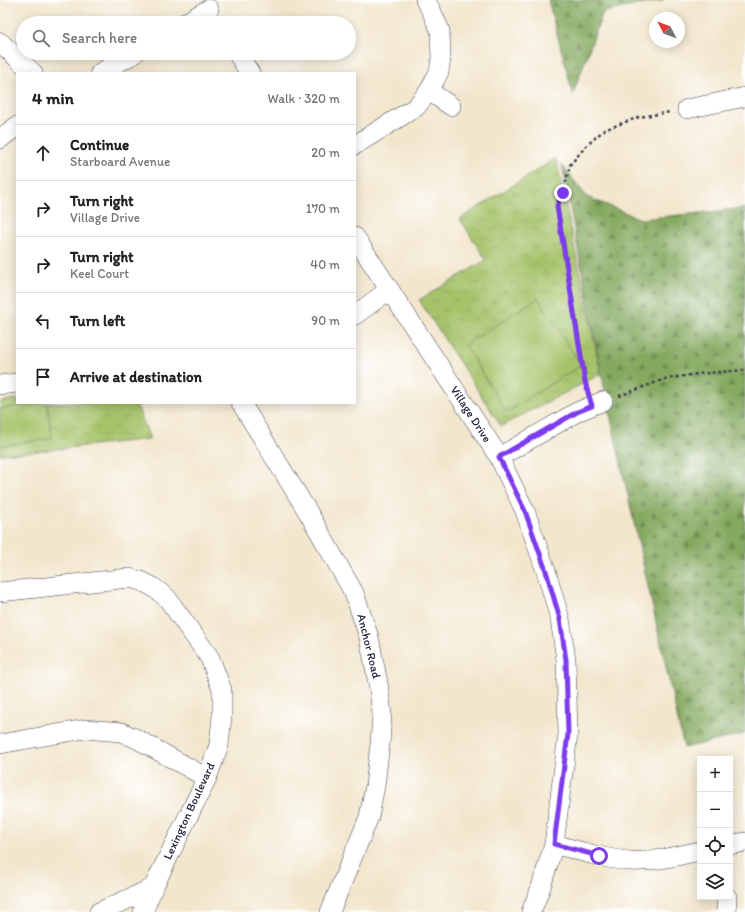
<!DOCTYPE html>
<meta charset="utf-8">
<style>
:root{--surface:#fff;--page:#f6f6f6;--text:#202124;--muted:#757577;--line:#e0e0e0}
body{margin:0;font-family:Itim,sans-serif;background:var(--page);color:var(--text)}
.controls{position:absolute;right:12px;bottom:12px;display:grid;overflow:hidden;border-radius:0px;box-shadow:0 2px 10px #0003}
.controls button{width:36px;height:36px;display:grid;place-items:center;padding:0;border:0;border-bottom:1px solid var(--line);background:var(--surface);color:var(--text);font:20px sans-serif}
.compass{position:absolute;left:649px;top:12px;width:36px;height:36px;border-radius:50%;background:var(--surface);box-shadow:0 2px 10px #0003;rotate:311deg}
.stop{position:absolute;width:12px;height:12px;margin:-9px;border:3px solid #7c3aed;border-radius:50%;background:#fff}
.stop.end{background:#7c3aed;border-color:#fff;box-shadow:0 1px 4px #0008}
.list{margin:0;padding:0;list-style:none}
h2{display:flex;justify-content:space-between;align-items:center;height:52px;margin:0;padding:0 16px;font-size:17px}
h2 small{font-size:13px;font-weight:400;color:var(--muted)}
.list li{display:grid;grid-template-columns:26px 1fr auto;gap:12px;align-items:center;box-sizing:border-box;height:56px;padding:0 16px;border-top:1px solid var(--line)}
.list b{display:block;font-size:15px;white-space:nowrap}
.list p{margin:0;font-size:13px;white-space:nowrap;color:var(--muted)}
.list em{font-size:13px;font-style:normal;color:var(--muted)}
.icon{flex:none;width:22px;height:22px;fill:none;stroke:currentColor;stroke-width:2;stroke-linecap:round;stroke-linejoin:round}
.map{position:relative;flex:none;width:745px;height:912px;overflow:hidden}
.search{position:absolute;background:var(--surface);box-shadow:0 2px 10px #0003;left:16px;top:16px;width:340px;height:44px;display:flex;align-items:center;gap:10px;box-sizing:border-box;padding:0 14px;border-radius:22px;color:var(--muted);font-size:15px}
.panel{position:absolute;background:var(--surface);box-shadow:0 2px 10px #0003;left:16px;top:72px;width:340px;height:332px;border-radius:0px}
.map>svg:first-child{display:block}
</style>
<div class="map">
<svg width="745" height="912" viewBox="0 0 745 912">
<defs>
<pattern id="forest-firs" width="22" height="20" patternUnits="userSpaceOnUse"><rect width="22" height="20" fill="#84a95f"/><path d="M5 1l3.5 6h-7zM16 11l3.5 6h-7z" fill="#6c8950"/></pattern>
<pattern id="park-crowns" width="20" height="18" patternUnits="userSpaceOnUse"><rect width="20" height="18" fill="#a6c36b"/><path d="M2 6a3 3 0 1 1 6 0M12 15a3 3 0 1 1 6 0" fill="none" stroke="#8fa75e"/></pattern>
</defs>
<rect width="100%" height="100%" fill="#fff"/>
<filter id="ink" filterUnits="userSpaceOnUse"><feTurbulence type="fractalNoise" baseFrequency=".025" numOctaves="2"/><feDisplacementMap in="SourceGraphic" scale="8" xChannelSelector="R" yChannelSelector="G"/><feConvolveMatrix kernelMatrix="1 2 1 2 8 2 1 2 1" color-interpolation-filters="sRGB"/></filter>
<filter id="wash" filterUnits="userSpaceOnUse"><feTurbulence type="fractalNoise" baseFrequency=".012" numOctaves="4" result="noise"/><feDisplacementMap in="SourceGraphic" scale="16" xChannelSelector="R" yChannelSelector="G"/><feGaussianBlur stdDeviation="0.9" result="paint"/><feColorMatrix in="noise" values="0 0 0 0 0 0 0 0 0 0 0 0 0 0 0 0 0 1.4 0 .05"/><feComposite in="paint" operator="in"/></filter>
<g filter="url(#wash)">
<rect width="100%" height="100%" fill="#f2e6cc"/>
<path fill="url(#forest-firs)" stroke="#53664d" d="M548 0H664L603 12 573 94Z
M562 165 587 197 641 219 745 208V734L684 748 606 397Z"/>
<path fill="url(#park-crowns)" stroke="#647253" d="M556 158 601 374 501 426 419 300 486 260 460 219Z
M17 399V403H136L150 439 20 453 0 454V402Z"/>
<path fill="#a6c36b" stroke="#647253" d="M538 298 581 365 506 412 465 345Z
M41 403H47L52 438 0 446V409Z"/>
</g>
<g filter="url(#ink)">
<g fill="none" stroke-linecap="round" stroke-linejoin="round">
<g stroke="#413f51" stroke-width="20">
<path id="street" d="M185 23 209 9
M0 42 33 73
M237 53 250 73
M100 73 135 53
M429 91 451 106
M687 109 745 97
M0 139 17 126
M355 145 416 107 429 91 439 72 441 59 440 31 431 10 425 0
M355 237 499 457 525 511 546 571 560 619 566 660 568 734 554 844 541 887 531 912
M355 315 389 290
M0 385 17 383
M241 403 308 512 354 593 369 637 378 683 382 714 380 744 375 786 369 817 330 912
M499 457 577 412 603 401
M0 592 129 578 141 581 153 587 167 598 210 658 222 690V716L219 745 207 778 153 888 99 912
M0 744 85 729 121 732 137 739 207 778
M554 844C579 851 604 859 630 861 651 863 679 855 700 851
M730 845 745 842
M143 912 153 888
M726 912 727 897"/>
</g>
<path stroke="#413f51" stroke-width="2.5" stroke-dasharray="3 3" stroke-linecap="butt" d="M587 389 557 206 563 193 570 165 585 147 604 130 639 117 671 112
M619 396 665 379 697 374 745 370"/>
<use href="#street" stroke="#fff" stroke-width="19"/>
</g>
</g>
<g fill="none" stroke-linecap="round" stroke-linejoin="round" filter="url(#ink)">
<path stroke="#7c3aed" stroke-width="5" d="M563 193 557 206 585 382 592 406 577 412 499 457 525 511 546 571 560 619 566 660 568 734 554 844 599 856"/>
</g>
<g text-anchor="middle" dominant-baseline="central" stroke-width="3" stroke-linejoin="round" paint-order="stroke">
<g font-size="12" fill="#22223b" stroke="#fff">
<text transform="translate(471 414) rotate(57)">Village Drive</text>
<text transform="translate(369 646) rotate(76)">Anchor Road</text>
<text transform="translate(189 811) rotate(-65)">Lexington Boulevard</text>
</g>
</g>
</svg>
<div class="controls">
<button>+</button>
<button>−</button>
<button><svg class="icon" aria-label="locate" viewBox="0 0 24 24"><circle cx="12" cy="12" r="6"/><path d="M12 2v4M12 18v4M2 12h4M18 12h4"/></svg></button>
<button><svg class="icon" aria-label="layers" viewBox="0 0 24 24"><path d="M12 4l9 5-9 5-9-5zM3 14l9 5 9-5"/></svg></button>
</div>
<svg class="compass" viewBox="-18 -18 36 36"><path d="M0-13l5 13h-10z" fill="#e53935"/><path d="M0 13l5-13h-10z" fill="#757577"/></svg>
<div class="stop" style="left:599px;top:856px"></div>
<div class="stop end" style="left:563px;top:193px"></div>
<div class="search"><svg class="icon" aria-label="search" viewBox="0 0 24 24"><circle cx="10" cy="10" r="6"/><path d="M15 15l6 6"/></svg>Search here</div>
<section class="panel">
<h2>4 min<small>Walk · 320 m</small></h2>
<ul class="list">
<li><svg class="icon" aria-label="ahead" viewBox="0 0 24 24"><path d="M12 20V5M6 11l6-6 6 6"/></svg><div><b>Continue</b><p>Starboard Avenue</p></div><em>20 m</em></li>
<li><svg class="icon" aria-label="right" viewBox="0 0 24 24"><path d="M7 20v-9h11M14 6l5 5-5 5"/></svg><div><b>Turn right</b><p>Village Drive</p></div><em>170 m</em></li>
<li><svg class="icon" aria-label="right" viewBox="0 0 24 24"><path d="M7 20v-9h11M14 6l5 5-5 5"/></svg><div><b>Turn right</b><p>Keel Court</p></div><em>40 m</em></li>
<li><svg class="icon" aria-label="left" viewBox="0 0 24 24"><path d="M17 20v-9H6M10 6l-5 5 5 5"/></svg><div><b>Turn left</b></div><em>90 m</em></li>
<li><svg class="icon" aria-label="arrive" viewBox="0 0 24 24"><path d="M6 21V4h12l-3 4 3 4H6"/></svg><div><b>Arrive at destination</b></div></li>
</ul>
</section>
</div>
